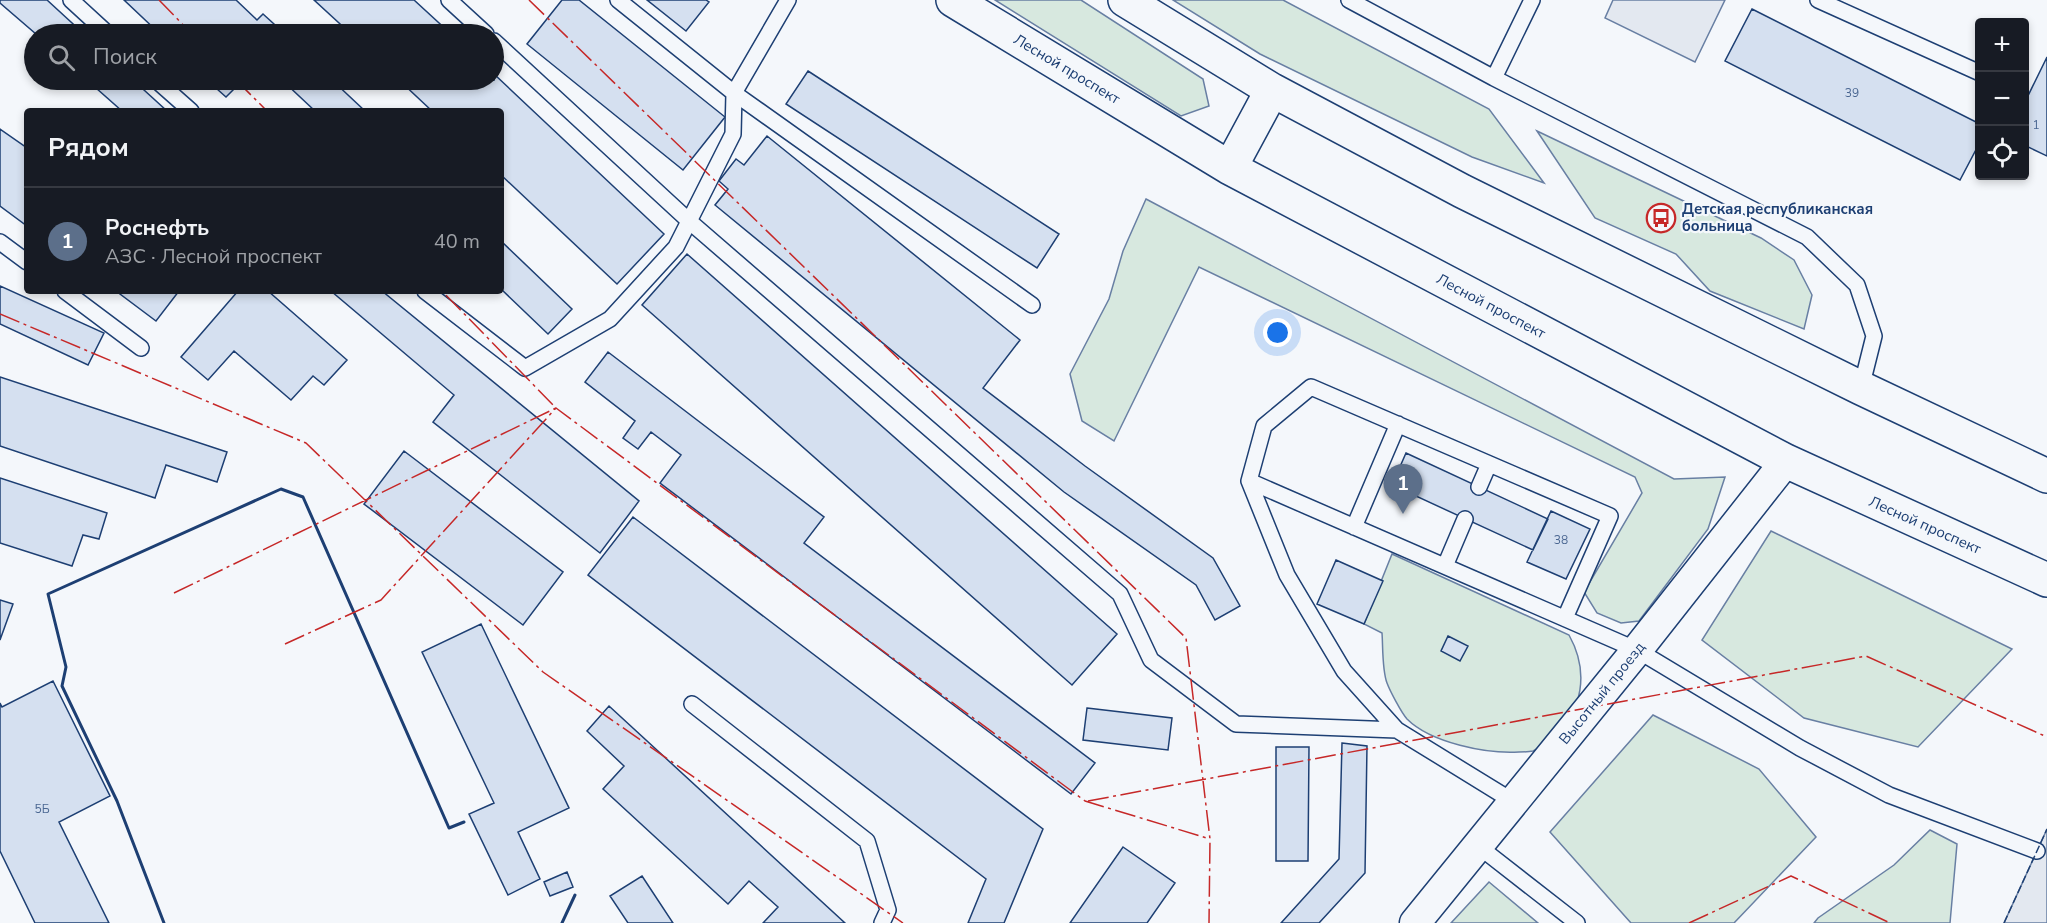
<!DOCTYPE html>
<html lang="ru">
<meta charset="utf-8">
<style>
:root{--surface:#171b24;--page:#20242c;--text:#f1f3f6;--muted:#9ea1a6;--line:#363941;--accent:#7c3aed}
body{margin:0;font-family:"Nunito Sans",sans-serif;background:var(--page);color:var(--text)}
.controls{position:absolute;right:18px;top:18px;display:grid;overflow:hidden;border-radius:6px;box-shadow:0 3px 9px #0003}
.controls button{width:54px;height:54px;display:grid;place-items:center;padding:0;border:0;border-bottom:2px solid var(--line);background:var(--surface);color:var(--text);font:30px sans-serif}
.you{position:absolute;left:1278px;top:333px;width:21px;height:21px;margin:-15px;border:4px solid #fff;border-radius:50%;background:#1a73e8;box-shadow:0 0 0 9px #1a73e833}
.badge{display:grid;place-items:center;width:39px;height:39px;border-radius:50%;background:var(--accent);color:#fff;font-size:20px;font-weight:700}
.pin{position:absolute;translate:-50% -50px;filter:drop-shadow(0 2px 3px #0008)}
.pin::after{content:'';position:absolute;top:32px;width:21px;height:18px;background:inherit;clip-path:polygon(0 0,100% 0,50% 100%)}
.list{margin:0;padding:0;list-style:none}
h2{display:flex;justify-content:space-between;align-items:center;height:78px;margin:0;padding:0 24px;font-size:26px}
h2 small{font-size:20px;font-weight:400;color:var(--muted)}
.list li{display:grid;grid-template-columns:39px 1fr auto;gap:18px;align-items:center;box-sizing:border-box;height:108px;padding:0 24px;border-top:2px solid var(--line)}
.list b{display:block;font-size:22px;white-space:nowrap}
.list p{margin:0;font-size:20px;white-space:nowrap;color:var(--muted)}
.list em{font-size:20px;font-style:normal;color:var(--muted)}
.icon{flex:none;width:33px;height:33px;fill:none;stroke:currentColor;stroke-width:2;stroke-linecap:round;stroke-linejoin:round}
.map{position:relative;flex:none;width:2047px;height:923px;overflow:hidden}
.search{position:absolute;background:var(--surface);box-shadow:0 3px 9px #0003;left:24px;top:24px;width:480px;height:66px;display:flex;align-items:center;gap:15px;box-sizing:border-box;padding:0 21px;border-radius:33px;color:var(--muted);font-size:22px}
.panel{position:absolute;background:var(--surface);box-shadow:0 3px 9px #0003;left:24px;top:108px;width:480px;height:186px;border-radius:6px}
.map>svg:first-child{display:block}
</style>
<div class="map">
<svg width="2047" height="923" viewBox="0 0 2047 923">
<rect width="100%" height="100%" fill="#f4f7fb"/>
<path fill="#d7e8df" stroke="#687fa3" stroke-width="1.5" d="M995 0H1081L1203 79 1209 106 1181 116Z
M1173 0H1283L1489 109 1544 183 1472 157 1260 54Z
M1537 131 1761 238 1794 260 1812 295 1804 329 1710 291 1676 254 1595 218Z
M1146 199 1674 479 1725 477 1708 529 1639 621 1621 623 1597 613 1584 592 1642 493 1635 477 1199 267 1114 441 1082 421 1070 374 1109 299 1123 251Z
M1771 531 2012 649 1918 747 1804 718 1702 640Z
M1392 554 1569 635C1589 671 1584 712 1551 737 1546 741 1539 749 1533 751 1529 752 1523 752 1519 752 1487 754 1431 743 1407 719 1401 712 1390 691 1387 683 1382 670 1383 646 1382 633L1364 624Z
M1653 715 1759 769 1816 837 1734 923H1631L1550 832Z
M1930 830 1957 844 1950 923H1814L1818 918 1894 865Z
M1489 882 1538 923H1451Z"/>
<path fill="#e3e8f0" stroke="#687fa3" stroke-width="1.5" d="M1613 0H1725L1695 62 1605 18Z
M2047 829V923H2004L2037 851Z"/>
<path fill="#d5e0f0" stroke="#1d3f73" stroke-width="1.5" d="M0 0H47L84 34H36L0 3Z
M124 0H236L257 20 263 14 285 34H160Z
M314 0H414L451 34H351Z
M562 0H579L725 117 683 170 527 44Z
M647 0H706L709 2 686 31Z
M1752 9 1980 124V142L1960 180 1725 61Z
M2047 57V156L2024 145V104Z
M808 71 1059 234 1037 268 786 104Z
M494 74 664 234 617 284 501 175V111H432L399 80H494Z
M87 80H133L167 111H122Z
M207 80H243L226 97Z
M282 80H332L365 111H315Z
M0 129 27 148V226L0 206Z
M767 136 1020 340 983 388 1085 466 1213 558 1240 606 1215 620 1196 585 1064 492 715 205 728 189 719 181 736 159 744 165Z
M501 241 572 309 548 334 501 289Z
M687 254 1117 634 1072 685 642 305Z
M0 286 104 333 88 365 0 324Z
M116 291H179L156 321Z
M238 291H268L347 360 324 385 313 376 291 400 234 351 208 380 181 357Z
M331 291H382L639 501 600 553 433 422 454 395Z
M608 352 824 517 804 543 1095 763 1071 794 660 483 681 455 651 432 638 449 623 438 635 421 585 382Z
M0 377 227 452 217 482 166 465 155 498 0 446Z
M404 451 563 572 523 625 364 504Z
M1406 453 1548 519 1533 550 1392 485Z
M0 478 107 513 99 539 83 535 72 566 0 543Z
M1551 511 1590 529 1566 579 1527 562Z
M633 517 1043 829 1004 923H968L986 879 588 575Z
M1336 560 1383 581 1364 624 1317 604Z
M0 600 13 604 0 640Z
M481 624 569 808 518 832 540 879 508 895 469 814 494 803 422 652Z
M1448 636 1468 646 1460 661 1441 651Z
M53 681 110 796 59 822 109 923H35L0 851V703L2 707Z
M609 706 845 923H763L778 907 749 881 728 904 603 789 624 766 587 731Z
M1087 708 1172 718 1168 750 1083 740Z
M1342 743 1367 746 1365 873 1319 923H1281L1339 859Z
M1276 747H1309L1308 861H1276Z
M1123 847 1175 883 1147 923H1070Z
M567 872 573 887 550 896 544 882Z
M642 876 673 923H628L610 896Z"/>
<g fill="none" stroke-linecap="round" stroke-linejoin="round">
<g stroke="#1d3f73" stroke-width="18">
<path id="lane" d="M71 0 108 34
M449 0 486 34
M618 0 734 93 1032 305
M1349 0 1494 78 1807 237 1857 285 1874 336 1861 388
M1818 0 1980 73
M494 41 689 221 1120 594 1151 660 1236 724 1397 730
M1494 78 1532 0
M156 80 191 111
M0 242 27 262
M65 291 141 348
M425 291 525 368 610 319 676 247 733 134 734 93 788 0
M1249 481 1637 650 1800 748 1889 795 2037 851
M1479 487 1489 464
M1354 527 1398 424
M1445 566 1465 519
M692 704 867 841 888 910 882 923
M1514 802 1397 730 1344 671 1287 575 1249 481 1264 426 1311 387 1610 516 1565 618
M1477 845 1577 923"/>
</g>
<g stroke="#1d3f73" stroke-width="33">
<path id="street" d="M1415 923 1637 650 1786 461"/>
</g>
<g stroke="#1d3f73" stroke-width="36">
<path id="primary" d="M953 0 1230 168 1786 461 2047 580
M1125 0 1272 90 1462 191 1861 388 2047 476
M1230 168 1272 90"/>
</g>
<use href="#lane" stroke="#f4f7fb" stroke-width="15"/>
<use href="#street" stroke="#f4f7fb" stroke-width="30"/>
<use href="#primary" stroke="#f4f7fb" stroke-width="33"/>
<path stroke="#1d3f73" stroke-width="1.5" stroke-dasharray="8 3" stroke-linecap="butt" d="M2004 923 2047 829"/>
<path stroke="#1d3f73" stroke-width="3" d="M164 923 117 801 62 686 66 667 48 594 281 489 303 497 449 828 464 822
M562 923 575 895"/>
<path stroke="#c62828" stroke-width="1.5" stroke-dasharray="21 4.5 3 4.5" stroke-linecap="butt" d="M159 0 192 34
M529 0 1186 638 1210 839 1209 923
M236 80 267 111
M0 314 306 443 543 672 903 923
M174 593 556 408 442 291
M285 644 381 600 556 408 1085 801 1210 839
M1088 801 1866 656 2047 737
M1689 923 1791 876 1890 923"/>
</g>
<defs>
<g id="bus-ring" transform="scale(1.5)"><circle r="9.5" fill="#f4f7fb" stroke="#c62828" stroke-width="1.5"/><path d="M-5-6H5V4H4V6H2V4H-2V6H-4V4H-5ZM-3.5-4V0h7V-4ZM-3.5 1.2v1.5H-2V1.2ZM2 1.2v1.5H3.5V1.2Z" fill="#c62828"/></g>
</defs>
<g fill-rule="evenodd">
<use href="#bus-ring" x="1661" y="218"/>
</g>
<g text-anchor="middle" dominant-baseline="central" stroke-width="4.5" stroke-linejoin="round" paint-order="stroke">
<g font-size="12" fill="#4b6792">
<text x="1852" y="93">39</text>
<text x="2036" y="125">1</text>
<text x="1561" y="540">38</text>
<text x="42" y="809">5Б</text>
</g>
<g font-size="15" fill="#1d3f73" stroke="#f4f7fb">
<text transform="translate(1067 69) rotate(31)">Лесной проспект</text>
<text transform="translate(1491 306) rotate(28)">Лесной проспект</text>
<text transform="translate(1925 525) rotate(24)">Лесной проспект</text>
<text transform="translate(1602 693) rotate(-51)">Высотный проезд</text>
</g>
<g font-size="15" font-weight="bold" fill="#1d3f73" stroke="#f4f7fb" text-anchor="start">
<text x="1682" y="209">Детская республиканская<tspan x="1682" dy="17">больница</tspan></text>
</g>
</g>
</svg>
<div class="controls">
<button>+</button>
<button>−</button>
<button><svg class="icon" aria-label="locate" viewBox="0 0 24 24"><circle cx="12" cy="12" r="6"/><path d="M12 2v4M12 18v4M2 12h4M18 12h4"/></svg></button>
</div>
<div class="you"></div>
<div class="pin badge" style="left:1403px;top:514px;background:#5c6f8a">1</div>
<div class="search"><svg class="icon" aria-label="search" viewBox="0 0 24 24"><circle cx="10" cy="10" r="6"/><path d="M15 15l6 6"/></svg>Поиск</div>
<section class="panel">
<h2>Рядом<small></small></h2>
<ul class="list">
<li><span class="badge" style="background:#5c6f8a">1</span><div><b>Роснефть</b><p>АЗС · Лесной проспект</p></div><em>40 m</em></li>
</ul>
</section>
</div>
